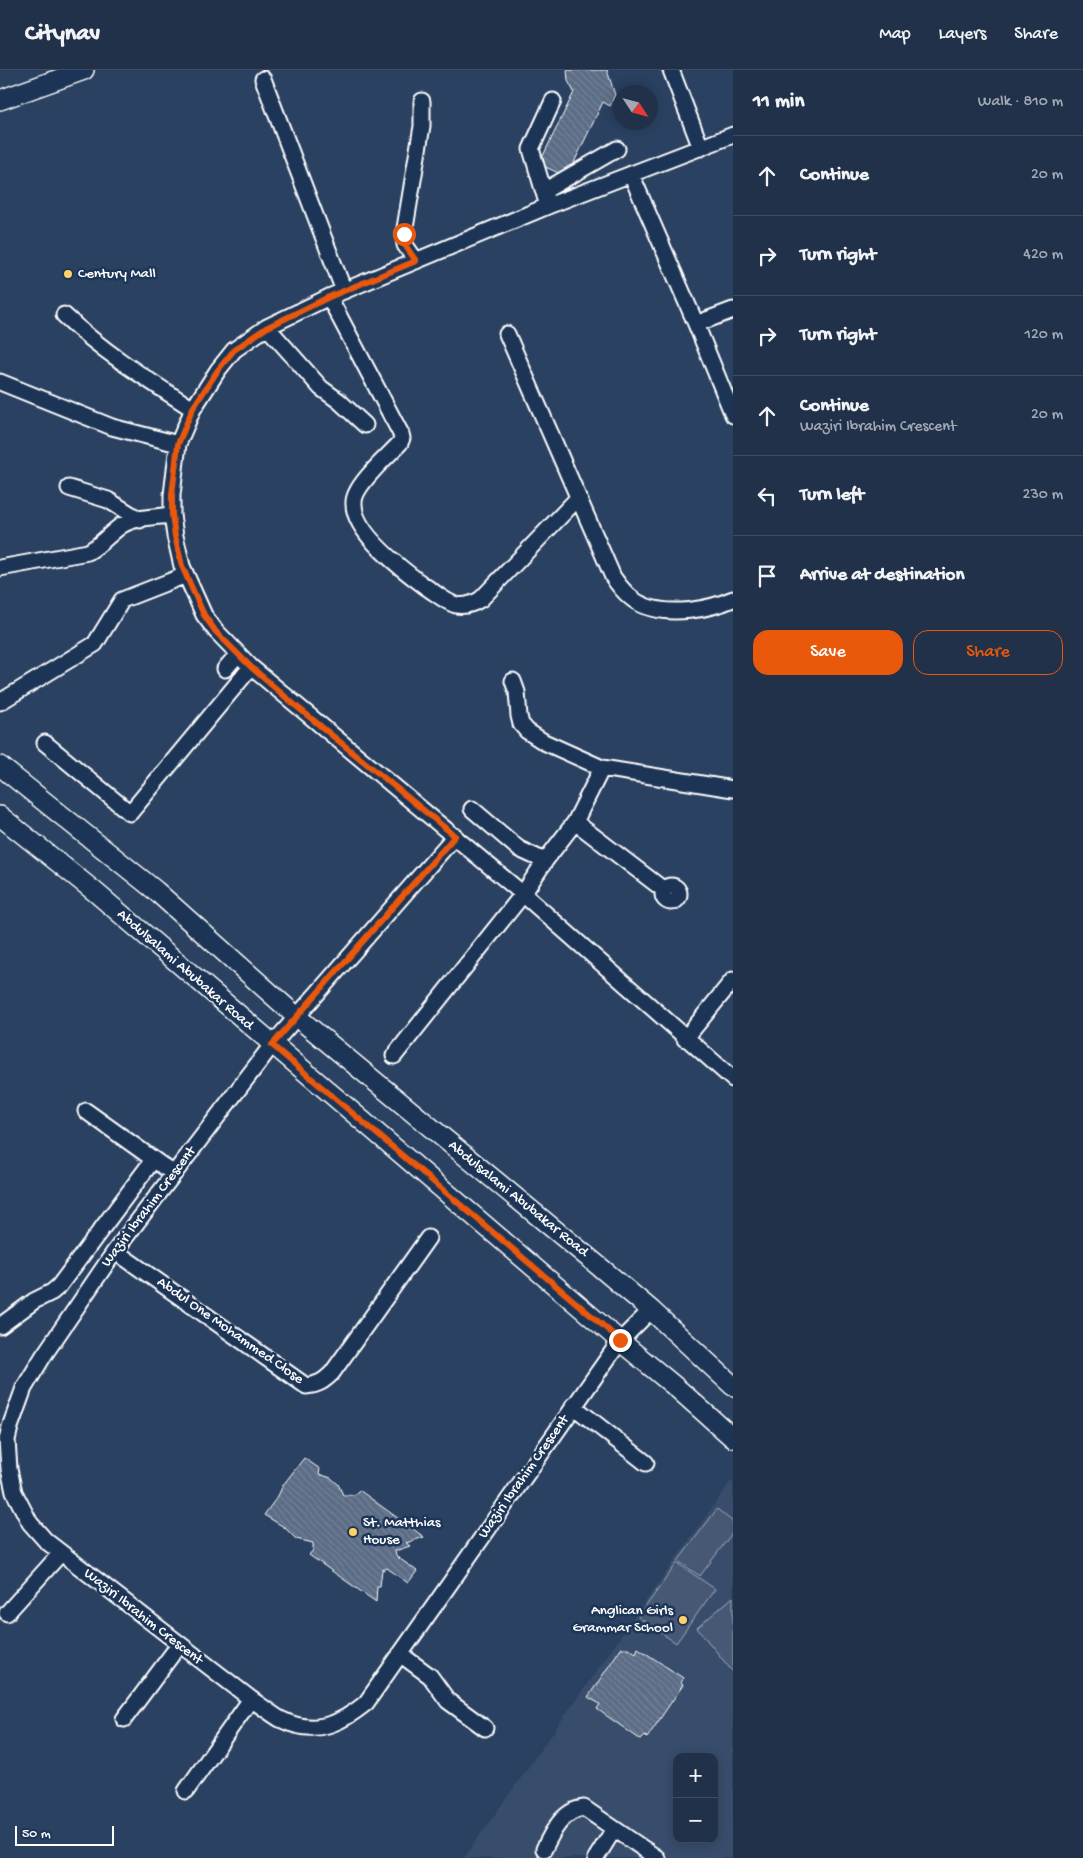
<!DOCTYPE html>
<meta charset="utf-8">
<style>
:root{--surface:#203149;--page:#283950;--text:#f1f3f6;--muted:#a2a9b4;--line:#3d4c61;--accent:#ea580c}
body{margin:0;font-family:"Gochi Hand",sans-serif;background:var(--page);color:var(--text)}
.controls{position:absolute;right:15px;bottom:15px;display:grid;overflow:hidden;border-radius:10px;box-shadow:0 2px 12px #0003}
.controls button{width:45px;height:45px;display:grid;place-items:center;padding:0;border:0;border-bottom:1px solid var(--line);background:var(--surface);color:var(--text);font:25px sans-serif}
.compass{position:absolute;left:613px;top:15px;width:45px;height:45px;border-radius:50%;background:var(--surface);box-shadow:0 2px 12px #0003;rotate:126deg}
.scale{position:absolute;left:15px;bottom:12px;width:99px;box-sizing:border-box;padding-left:5px;border:2px solid #fff;border-top:0;font-size:14px;line-height:18px;white-space:nowrap;color:#fff;-webkit-text-stroke:4px #1d3557;paint-order:stroke}
.stop{position:absolute;width:15px;height:15px;margin:-11px;border:4px solid #ea580c;border-radius:50%;background:#fff}
.stop.end{background:#ea580c;border-color:#fff;box-shadow:0 1px 5px #0008}
.list{margin:0;padding:0;list-style:none}
h2{display:flex;justify-content:space-between;align-items:center;height:65px;margin:0;padding:0 20px;font-size:21px}
h2 small{font-size:16px;font-weight:400;color:var(--muted)}
.list li{display:grid;grid-template-columns:32px 1fr auto;gap:15px;align-items:center;box-sizing:border-box;height:80px;padding:0 20px;border-top:1px solid var(--line)}
.list b{display:block;font-size:19px;white-space:nowrap}
.list p{margin:0;font-size:16px;white-space:nowrap;color:var(--muted)}
.list em{font-size:16px;font-style:normal;color:var(--muted)}
.actions{display:flex;gap:10px;padding:15px 20px}
.actions a{flex:1;padding:11px 0;border:1px solid var(--accent);border-radius:15px;text-align:center;font-size:18px;color:var(--accent)}
.actions .main{background:var(--accent);color:#fff}
.icon{flex:none;width:28px;height:28px;fill:none;stroke:currentColor;stroke-width:2;stroke-linecap:round;stroke-linejoin:round}
.map{position:relative;flex:none;width:733px;height:1788px;overflow:hidden}
header{display:flex;align-items:center;gap:30px;box-sizing:border-box;height:70px;padding:0 25px;background:var(--surface);border-bottom:1px solid var(--line)}
header strong{font-size:24px}
nav{display:flex;gap:28px;margin-inline-start:auto;font-size:18px}
main{display:flex}
aside{flex:1;background:var(--surface)}
.map>svg:first-child{display:block}
</style>
<header>
<strong>Citynav</strong>
<nav><a>Map</a><a>Layers</a><a>Share</a></nav>
</header>
<main>
<div class="map">
<svg width="733" height="1788" viewBox="0 0 733 1788">
<defs>
<pattern id="building-back-hatch" width="6" height="6" patternUnits="userSpaceOnUse" patternTransform="scale(1.25)"><rect width="6" height="6" fill="#5b6c86"/><path d="M-1 5l2 2M0 0l6 6M5-1l2 2" fill="none" stroke="#748298"/></pattern>
</defs>
<rect width="100%" height="100%" fill="#2a4161"/>
<filter id="ink" filterUnits="userSpaceOnUse"><feTurbulence type="fractalNoise" baseFrequency=".02" numOctaves="2"/><feDisplacementMap in="SourceGraphic" scale="10" xChannelSelector="R" yChannelSelector="G"/><feConvolveMatrix kernelMatrix="1 2 1 2 8 2 1 2 1" color-interpolation-filters="sRGB"/></filter>
<g filter="url(#ink)">
<path fill="#394e6c" fill-rule="evenodd" d="M731 1411 733 1413V1788H464ZM677 1687H714V1769H677Z"/>
<path fill="#465975" stroke="#a2acba" d="M717 1439 733 1452V1462L700 1506 678 1491Z
M677 1493 715 1519 676 1573 638 1547Z
M733 1527V1602L697 1558Z"/>
<path fill="url(#building-back-hatch)" stroke="#fff" d="M567 0H607L615 25 610 36 603 32 567 107 539 94 574 22 568 11Z
M304 1388 320 1399 319 1404 331 1408 338 1414 343 1425H354L359 1420 424 1467 406 1473 410 1476 395 1481 396 1486 417 1501 408 1513 387 1498 382 1500 380 1516H377L376 1532 309 1485 313 1480V1473L296 1469 284 1457 264 1445 278 1426 283 1415Z
M621 1578H628L636 1583 638 1578 683 1608 680 1613 683 1615 647 1668 645 1666 641 1670 597 1639 600 1634 588 1627Z"/>
<g fill="none" stroke-linecap="round" stroke-linejoin="round">
<g stroke="#fff" stroke-width="19">
<path id="minor" d="M671 0 701 78
M263 9 344 221
M733 65 548 136 329 227 267 257 234 280 218 300 193 339 178 374 172 425V445L175 466 182 496 204 545 216 561 251 597 523 824 733 1009
M631 104 696 254 733 345
M544 121 617 79
M548 136 531 79 553 31
M416 191 405 175 404 164 422 56V31
M329 227 401 364 402 368 400 373C388 386 354 415 354 432 352 462 404 501 426 517 436 523 445 532 456 535 465 537 473 534 481 529L578 428
M64 245C103 282 148 310 193 339
M696 254 733 240
M267 257 321 318 339 331 365 355
M507 264 613 507C621 519 631 531 645 536 671 546 708 540 733 529
M0 312 112 357 178 374
M69 418 108 430 140 450
M0 498 88 482C101 475 110 463 122 455 136 447 156 447 172 445
M225 599 238 584
M513 611 517 622 519 646 521 654 527 661 544 672 602 698 733 719
M0 632 95 574 122 530 186 505
M45 673 130 743 251 597
M602 698 575 752 664 820
M472 739 519 779 545 791
M455 766 272 975 115 1181 44 1285 24 1318 10 1357 7 1370 9 1399 14 1422 30 1453 46 1471 251 1629C260 1635 270 1643 280 1649 314 1666 339 1655 366 1633L620 1271 651 1240
M663 824a8 8 0 1 1 16 0a8 8 0 1 1-16 0Z
M685 969 733 910
M394 986 523 824 545 791 575 752
M86 1041 174 1104
M115 1181 306 1316C318 1315 324 1311 332 1303L428 1168
M0 1256 34 1231 52 1222 59 1216 153 1090
M573 1336 646 1393
M7 1543 61 1483
M400 1584 430 1606 448 1631 485 1658
M124 1649 179 1575
M186 1721 251 1629
M544 1779C552 1762 563 1740 584 1738L657 1788
M596 1788 614 1759"/>
</g>
<g stroke="#fff" stroke-width="22">
<path id="major" d="M0 30 84 0
M0 696 156 821 297 947 601 1198 651 1240 733 1316
M0 746 94 821 620 1271 678 1319 733 1368"/>
</g>
<use href="#minor" stroke="#1d3557" stroke-width="15"/>
<use href="#major" stroke="#1d3557" stroke-width="19"/>
</g>
</g>
<g fill="none" stroke-linecap="round" stroke-linejoin="round" filter="url(#ink)">
<path stroke="#ea580c" stroke-width="6" d="M404 164 405 175 416 191 329 227 266 258 234 280 218 300 193 338 178 374 172 425V445L175 466 182 496 204 545 216 562 251 597 296 636 455 766 272 975 620 1270"/>
</g>
<g fill="#ffd166" stroke="#1d3557" stroke-width="2">
<circle cx="68" cy="204" r="5"/>
<circle cx="353" cy="1462" r="5"/>
<circle cx="683" cy="1550" r="5"/>
</g>
<g text-anchor="middle" dominant-baseline="central" stroke-width="5" stroke-linejoin="round" paint-order="stroke">
<g font-size="15" fill="#fff" stroke="#1d3557" text-anchor="start">
<text x="78" y="204">Century Mall</text>
<text x="363" y="1453">St. Matthias<tspan x="363" dy="17">House</tspan></text>
<text x="673" y="1541" text-anchor="end">Anglican Girls<tspan x="673" dy="17">Grammar School</tspan></text>
</g>
<g font-size="15" fill="#fff" stroke="#1d3557">
<text transform="translate(185 900) rotate(41)">Abdulsalami Abubakar Road</text>
<text transform="translate(518 1129) rotate(39)">Abdulsalami Abubakar Road</text>
<text transform="translate(149 1137) rotate(-53)">Waziri Ibrahim Crescent</text>
<text transform="translate(230 1261) rotate(35)">Abdul One Mohammed Close</text>
<text transform="translate(524 1407) rotate(-55)">Waziri Ibrahim Crescent</text>
<text transform="translate(143 1547) rotate(38)">Waziri Ibrahim Crescent</text>
</g>
</g>
</svg>
<div class="controls">
<button>+</button>
<button>−</button>
</div>
<svg class="compass" viewBox="-18 -18 36 36"><path d="M0-13l5 13h-10z" fill="#e53935"/><path d="M0 13l5-13h-10z" fill="#a2a9b4"/></svg>
<div class="scale">50 m</div>
<div class="stop" style="left:404px;top:164px"></div>
<div class="stop end" style="left:620px;top:1270px"></div>
</div>
<aside>
<h2>11 min<small>Walk · 810 m</small></h2>
<ul class="list">
<li><svg class="icon" aria-label="ahead" viewBox="0 0 24 24"><path d="M12 20V5M6 11l6-6 6 6"/></svg><div><b>Continue</b></div><em>20 m</em></li>
<li><svg class="icon" aria-label="right" viewBox="0 0 24 24"><path d="M7 20v-9h11M14 6l5 5-5 5"/></svg><div><b>Turn right</b></div><em>420 m</em></li>
<li><svg class="icon" aria-label="right" viewBox="0 0 24 24"><path d="M7 20v-9h11M14 6l5 5-5 5"/></svg><div><b>Turn right</b></div><em>120 m</em></li>
<li><svg class="icon" aria-label="ahead" viewBox="0 0 24 24"><path d="M12 20V5M6 11l6-6 6 6"/></svg><div><b>Continue</b><p>Waziri Ibrahim Crescent</p></div><em>20 m</em></li>
<li><svg class="icon" aria-label="left" viewBox="0 0 24 24"><path d="M17 20v-9H6M10 6l-5 5 5 5"/></svg><div><b>Turn left</b></div><em>230 m</em></li>
<li><svg class="icon" aria-label="arrive" viewBox="0 0 24 24"><path d="M6 21V4h12l-3 4 3 4H6"/></svg><div><b>Arrive at destination</b></div></li>
</ul>
<div class="actions"><a class="main">Save</a><a>Share</a></div>
</aside>
</main>
